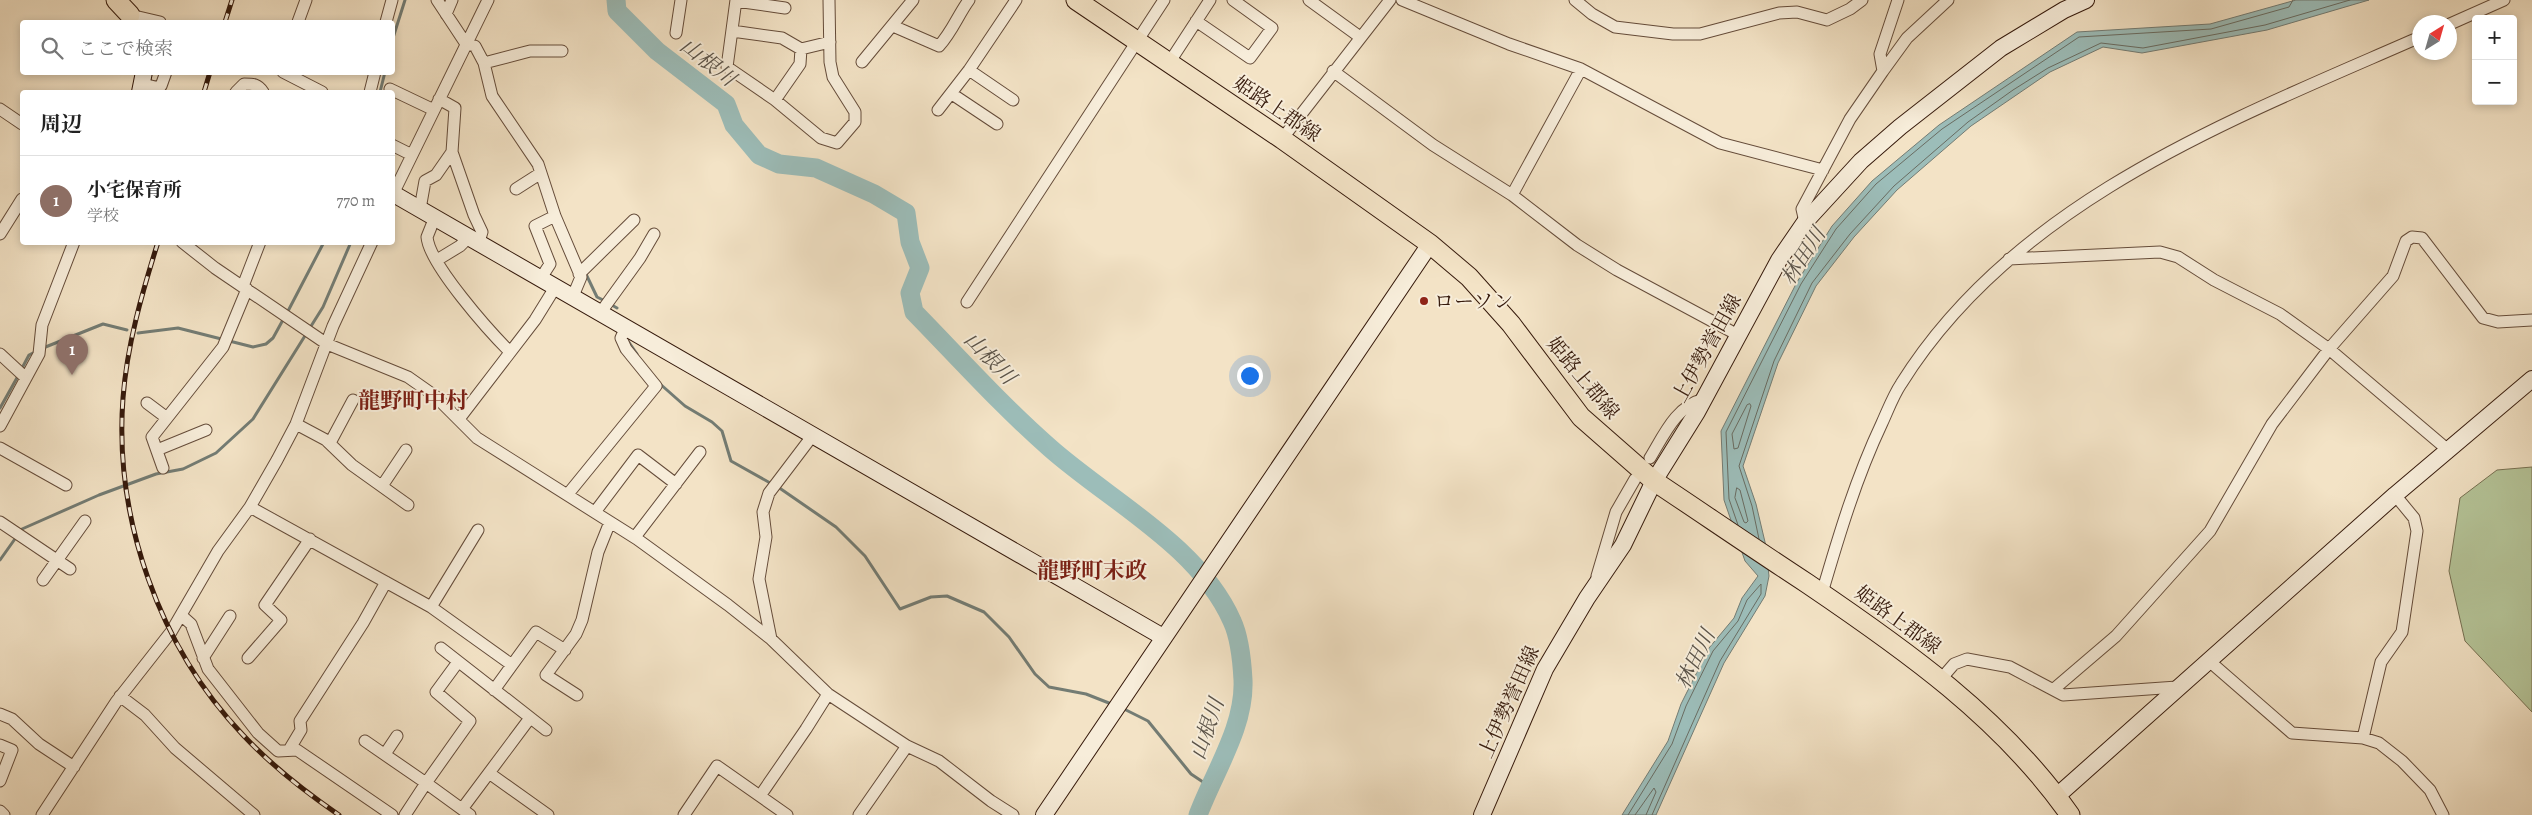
<!DOCTYPE html>
<html lang="ja">
<meta charset="utf-8">
<style>
:root{--surface:#fff;--page:#f6f6f6;--text:#222;--muted:#767676;--line:#e0e0e0;--accent:#0b8043}
body{margin:0;font-family:Alegreya,"Noto Serif JP",serif;background:var(--page);color:var(--text)}
.controls{position:absolute;right:15px;top:15px;display:grid;overflow:hidden;border-radius:5px;box-shadow:0 2px 8px #0003}
.controls button{width:45px;height:45px;display:grid;place-items:center;padding:0;border:0;border-bottom:1px solid var(--line);background:var(--surface);color:var(--text);font:25px sans-serif}
.compass{position:absolute;left:2412px;top:15px;width:45px;height:45px;border-radius:50%;background:var(--surface);box-shadow:0 2px 8px #0003;rotate:37deg}
.you{position:absolute;left:1249px;top:375px;width:18px;height:18px;margin:-12px;border:4px solid #fff;border-radius:50%;background:#1a73e8;box-shadow:0 0 0 8px #1a73e833}
.badge{display:grid;place-items:center;width:32px;height:32px;border-radius:50%;background:var(--accent);color:#fff;font-size:16px;font-weight:700}
.pin{position:absolute;translate:-50% -41px;filter:drop-shadow(0 1px 2px #0008)}
.pin::after{content:'';position:absolute;top:26px;width:18px;height:15px;background:inherit;clip-path:polygon(0 0,100% 0,50% 100%)}
.list{margin:0;padding:0;list-style:none}
h2{display:flex;justify-content:space-between;align-items:center;height:65px;margin:0;padding:0 20px;font-size:21px}
h2 small{font-size:16px;font-weight:400;color:var(--muted)}
.list li{display:grid;grid-template-columns:32px 1fr auto;gap:15px;align-items:center;box-sizing:border-box;height:90px;padding:0 20px;border-top:1px solid var(--line)}
.list b{display:block;font-size:19px;white-space:nowrap}
.list p{margin:0;font-size:16px;white-space:nowrap;color:var(--muted)}
.list em{font-size:16px;font-style:normal;color:var(--muted)}
.icon{flex:none;width:28px;height:28px;fill:none;stroke:currentColor;stroke-width:2;stroke-linecap:round;stroke-linejoin:round}
.map{position:relative;flex:none;width:2532px;height:815px;overflow:hidden}
.search{position:absolute;background:var(--surface);box-shadow:0 2px 8px #0003;left:20px;top:20px;width:375px;height:55px;display:flex;align-items:center;gap:12px;box-sizing:border-box;padding:0 18px;border-radius:5px;color:var(--muted);font-size:19px}
.panel{position:absolute;background:var(--surface);box-shadow:0 2px 8px #0003;left:20px;top:90px;width:375px;height:155px;border-radius:5px}
.map>svg:first-child{display:block}
</style>
<div class="map">
<svg width="2532" height="815" viewBox="0 0 2532 815">
<rect width="100%" height="100%" fill="#f3e3c6"/>
<filter id="stains"><feTurbulence type="fractalNoise" baseFrequency=".004" numOctaves="4"/><feColorMatrix values="0 0 0 0 .2 0 0 0 0 .09 0 0 0 0 .02 0 0 0 .5 -.17"/></filter>
<radialGradient id="worn" r=".72"><stop offset=".6" stop-color="#630" stop-opacity="0"/><stop offset="1" stop-color="#630" stop-opacity=".3"/></radialGradient>
<path fill="#b5c599" stroke="#767052" d="M2532 467V712L2465 641 2449 571 2460 498 2497 470Z"/>
<path fill="#9cbdb9" stroke="#737c74" d="M2296 0H2369L2267 30 2142 53 2103 47 2050 72 1971 126 1897 190 1854 237 1816 286 1778 363 1743 466 1756 504 1765 542 1769 576 1765 596 1724 663 1656 815H1622L1668 741 1681 704 1709 648 1734 618 1742 598 1758 576 1745 561 1724 500 1721 431 1797 282 1832 226 1872 181 1939 125 2077 32 2210 24Z"/>
<g fill="none" stroke-linecap="round" stroke-linejoin="round">
<path stroke="#696c62" stroke-width="1" d="M1750 404 1751 406 1738 448 1734 449 1732 434 1747 405Z
M1737 488 1740 490 1748 521 1746 523 1744 522 1735 498Z
M1738 525 1729 499 1726 432 1801 284 1836 229 1876 184 1942 129 2079 37 2211 29 2289 7 2293 0
M1759 539 1752 506 1739 466 1774 361 1812 283 1850 234 1894 186 1968 122 2013 90 2048 68 2101 43 2143 48 2265 25 2350 0
M1628 815 1672 744 1686 706 1713 651 1738 621 1747 600 1761 584V594L1720 661 1652 815
M1635 815 1654 788 1656 792 1646 815"/>
<path stroke="#737c74" stroke-width="3" d="M392 41 405 0
M380 92 385 72
M585 272 597 297 605 301
M610 304 617 308
M287 313 324 242
M138 333 178 328 253 347 266 344 273 338 284 318
M628 341 637 354
M43 348 103 324 127 330
M21 370 29 355 35 352
M659 383 685 406 712 422 722 431 731 461 772 484
M0 408 18 376
M778 487 836 527 865 556 900 609 931 597 947 596 984 612 1009 637 1035 674 1049 687 1086 694 1114 705
M0 560 22 529 99 495 156 474 183 469 216 453 253 419 323 307 351 242
M1122 708 1148 721 1191 774 1209 786"/>
<path stroke="#9cbdb9" stroke-width="19" d="M616 0 617 11 657 51 726 104 734 125 759 155 779 164 816 168 874 194 906 213 910 242 920 268 910 293 914 312C959 358 1002 406 1050 448 1110 501 1199 546 1232 621 1240 638 1242 661 1243 680 1245 727 1214 772 1198 815"/>
<g stroke="#654c3a" stroke-width="13">
<path id="street" d="M437 0 466 44 475 46 484 63 492 96 538 164 555 216 581 277 573 296
M736 0 727 67 775 100 821 138 837 143 855 122V112L833 77 830 62 829 0
M1309 0 1360 37
M1402 0 1509 44 1581 69 1720 143 1823 170
M1575 0 1592 14 1615 27 1673 34H1700L1779 13 1797 12 1827 20 1850 9 1862 0
M736 1 785 8
M446 14 452 0
M130 15 160 22
M1196 21 1250 58 1272 28 1233 0
M298 22 306 0
M386 22 392 0
M2450 24 2504 0
M893 26 939 46C952 32 958 15 969 0
M732 31 782 38 801 49 830 42
M676 33 681 0
M862 62 913 0
M484 63 530 51H562
M1169 63 1210 0
M969 70 1013 100
M1333 71 1433 145 1512 195 1577 245 1617 270 1738 335
M1883 71 1880 54 1898 0
M283 72 322 92
M143 84 155 87 161 86 166 72
M390 89 434 110
M236 92 244 84C253 84 258 84 263 92
M370 92 375 72
M952 94 997 124
M439 99 455 108 452 152 474 215 482 232 479 242
M775 100 800 64 801 49
M0 109 22 124
M938 110 969 70 1016 0
M1282 139 1390 0
M392 145 412 155
M516 189 541 173
M1512 195 1581 69
M392 196 488 0
M420 209 425 181 436 175 452 152
M435 217 427 237C429 264 490 332 510 352
M1805 222 1802 209 1850 119 1883 71 1907 38 1948 0
M0 234 22 199
M182 242 215 268 327 344 408 377 435 396 477 438 637 539 728 605 771 639 828 694 907 746 939 761 991 801 1013 815
M2009 259 2160 252 2178 257 2214 280 2280 314 2329 349 2448 450
M437 260 460 246 469 237
M579 274 634 220
M541 278 550 264 535 226 555 216
M243 286 260 242
M967 302 1164 0
M601 312 640 258 654 234
M0 354 26 378
M147 403 167 418
M459 419 535 320 556 286
M296 424 326 440 352 465 408 505
M0 426 39 354 42 325 74 242
M330 443 353 400
M0 448 66 485
M157 450 206 430
M1650 458C1664 435 1676 406 1704 399
M163 468 152 437 223 347 247 289
M382 486 406 450
M568 494 656 386 626 349 621 338 626 327
M250 507 431 607 512 665
M595 512 638 455 676 484
M0 522 70 569
M635 537 700 452
M1597 576 1616 512 1635 479
M43 580 85 521
M1822 593C1839 535 1856 478 1882 423 1888 410 1893 396 1901 384 2015 201 2231 120 2420 37
M431 607 478 530
M182 616 191 624 208 669 258 733 278 751 297 750 392 815
M771 639 759 579 766 537 763 512 769 493 813 435
M441 648 546 730
M203 658 230 616
M248 658 281 620 265 605 310 539
M2208 660 2292 733 2363 738 2379 743 2402 761 2430 790 2443 815
M1941 679 1954 664 1967 659 2010 667 2063 695 2177 687
M2054 689 2116 636 2210 531 2272 424 2329 349 2393 276 2406 241 2412 237 2422 238 2483 318 2498 322 2532 320
M494 690 536 632 565 650
M577 695 546 675 576 634 582 620 598 552 610 522
M120 696 145 715 175 748 254 815
M0 714 12 719 39 744 74 767
M2363 738 2381 662 2402 632 2417 531 2414 518 2395 495
M365 741 426 783 470 721 436 692 458 662
M0 745 12 750 0 781
M289 750 301 730 300 721 363 623 386 582
M385 754 397 736
M489 773 548 815
M760 796 806 729 828 694
M462 809 530 718
M0 811 4 815
M42 815 116 702 171 632 218 551 250 507 277 460 296 424 333 326 372 242
M405 815 426 783 470 815
M684 815 717 766 787 815
M859 815 907 746"/>
</g>
<g stroke="#361a0c" stroke-width="18">
<path id="secondary" d="M140 92 144 72
M392 193 1163 637
M2057 796 2395 495 2532 379
M1044 815 1430 244
M1482 815 1545 669 1587 598 1623 545 1654 481 1697 412 1779 260 1805 222 1861 161 1900 127 2001 48 2064 10 2086 0"/>
</g>
<g stroke="#361a0c" stroke-width="21">
<path id="primary" d="M116 0 130 15
M1076 0 1282 139 1430 244 1469 277 1511 324 1581 417 1654 481C1705 515 1756 550 1808 584 1904 649 2002 718 2070 815"/>
</g>
<use href="#street" stroke="#f7edda" stroke-width="11"/>
<use href="#secondary" stroke="#f7edda" stroke-width="16"/>
<use href="#primary" stroke="#f3e3c6" stroke-width="19"/>
<g stroke="#361a0c" stroke-width="5">
<path id="rail" d="M225 22 232 0
M204 92 210 72
M158 242C142 293 127 345 123 398 114 518 159 647 243 735 272 766 304 791 339 815"/>
</g>
<use href="#rail" stroke="#f7edda" stroke-width="3" stroke-dasharray="9" stroke-linecap="butt"/>
</g>
<circle fill="#8f2418" stroke="#f7edda" stroke-width="2" cx="1424" cy="301" r="5"/>
<g text-anchor="middle" dominant-baseline="central" stroke-width="4" stroke-linejoin="round" paint-order="stroke">
<g font-size="20" fill="#361a0c" stroke="#f7edda">
<text transform="translate(1277 109) rotate(34)">姫路上郡線</text>
<text transform="translate(1707 348) rotate(-61)">上伊勢誉田線</text>
<text transform="translate(1583 378) rotate(50)">姫路上郡線</text>
<text transform="translate(1898 620) rotate(36)">姫路上郡線</text>
<text transform="translate(1509 702) rotate(-66)">上伊勢誉田線</text>
</g>
<g font-size="20" fill="#361a0c" stroke="#f7edda" text-anchor="start">
<text x="1434" y="301">ローソン</text>
</g>
<g font-size="21" font-style="italic" fill="#5a5349" stroke="#f7edda">
<text transform="translate(708 62) rotate(38)">山根川</text>
<text transform="translate(1803 256) rotate(-57)">林田川</text>
<text transform="translate(990 358) rotate(46)">山根川</text>
<text transform="translate(1695 659) rotate(-64)">林田川</text>
<text transform="translate(1207 729) rotate(-71)">山根川</text>
</g>
<g font-size="22" font-weight="bold" fill="#7a1f14" stroke="#f7edda">
<text x="413" y="401">龍野町中村</text>
<text x="1092" y="571">龍野町末政</text>
</g>
</g>
<rect width="100%" height="100%" filter="url(#stains)"/>
<rect width="100%" height="100%" fill="url(#worn)"/>
</svg>
<div class="controls">
<button>+</button>
<button>−</button>
</div>
<svg class="compass" viewBox="-18 -18 36 36"><path d="M0-13l5 13h-10z" fill="#e53935"/><path d="M0 13l5-13h-10z" fill="#767676"/></svg>
<div class="you"></div>
<div class="pin badge" style="left:72px;top:375px;background:#8d6e63">1</div>
<div class="search"><svg class="icon" aria-label="search" viewBox="0 0 24 24"><circle cx="10" cy="10" r="6"/><path d="M15 15l6 6"/></svg>ここで検索</div>
<section class="panel">
<h2>周辺<small></small></h2>
<ul class="list">
<li><span class="badge" style="background:#8d6e63">1</span><div><b>小宅保育所</b><p>学校</p></div><em>770 m</em></li>
</ul>
</section>
</div>
